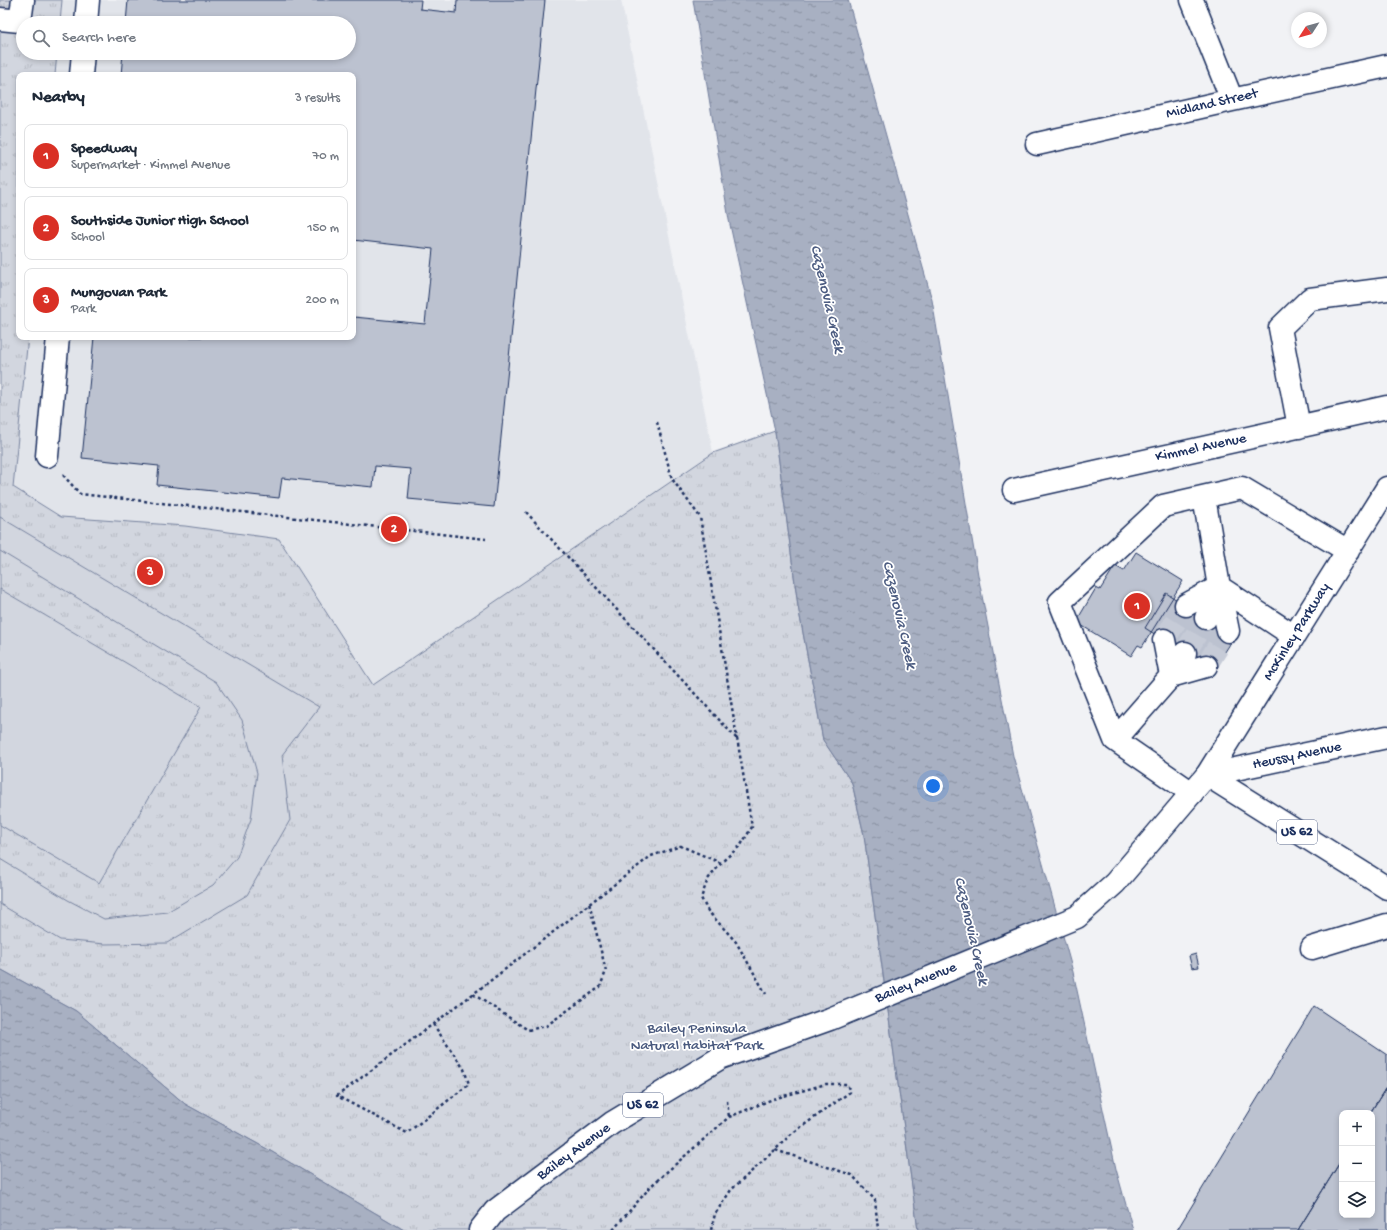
<!DOCTYPE html>
<meta charset="utf-8">
<style>
:root{--surface:#fff;--page:#f6f6f7;--text:#1f2937;--muted:#747a83;--line:#e0e1e3;--accent:#d93025}
body{margin:0;font-family:"Gochi Hand",sans-serif;background:var(--page);color:var(--text)}
.controls{position:absolute;right:12px;bottom:12px;display:grid;overflow:hidden;border-radius:8px;box-shadow:0 2px 6px #0003}
.controls button{width:36px;height:36px;display:grid;place-items:center;padding:0;border:0;border-bottom:1px solid var(--line);background:var(--surface);color:var(--text);font:20px sans-serif}
.compass{position:absolute;left:1291px;top:12px;width:36px;height:36px;border-radius:50%;background:var(--surface);box-shadow:0 2px 6px #0003;rotate:234deg}
.you{position:absolute;left:933px;top:786px;width:14px;height:14px;margin:-10px;border:3px solid #fff;border-radius:50%;background:#1a73e8;box-shadow:0 0 0 6px #1a73e833}
.badge{display:grid;place-items:center;width:26px;height:26px;border-radius:50%;background:var(--accent);color:#fff;font-size:13px;font-weight:700}
.pin{position:absolute;translate:-50% -50%;border:2px solid #fff;box-shadow:0 1px 4px #0006}
.list{margin:0;padding:0;list-style:none}
h2{display:flex;justify-content:space-between;align-items:center;height:52px;margin:0;padding:0 16px;font-size:17px}
h2 small{font-size:13px;font-weight:400;color:var(--muted)}
.list li{display:grid;grid-template-columns:26px 1fr auto;gap:12px;align-items:center;box-sizing:border-box;height:64px;margin:0 8px 8px;padding:0 8px;border:1px solid var(--line);border-radius:8px}
.list b{display:block;font-size:15px;white-space:nowrap}
.list p{margin:0;font-size:13px;white-space:nowrap;color:var(--muted)}
.list em{font-size:13px;font-style:normal;color:var(--muted)}
.icon{flex:none;width:22px;height:22px;fill:none;stroke:currentColor;stroke-width:2;stroke-linecap:round;stroke-linejoin:round}
.map{position:relative;flex:none;width:1387px;height:1230px;overflow:hidden}
.search{position:absolute;background:var(--surface);box-shadow:0 2px 6px #0003;left:16px;top:16px;width:340px;height:44px;display:flex;align-items:center;gap:10px;box-sizing:border-box;padding:0 14px;border-radius:22px;color:var(--muted);font-size:15px}
.panel{position:absolute;background:var(--surface);box-shadow:0 2px 6px #0003;left:16px;top:72px;width:340px;height:268px;border-radius:8px}
.map>svg:first-child{display:block}
</style>
<div class="map">
<svg width="1387" height="1230" viewBox="0 0 1387 1230">
<defs>
<pattern id="grass-tufts" width="24" height="20" patternUnits="userSpaceOnUse"><rect width="24" height="20" fill="#d2d6df"/><path d="M3 7l-1-3M5 7V3M7 7l1-3M15 17l-1-3M17 17v-4M19 17l1-3" fill="none" stroke="#b4b8c2"/></pattern>
<pattern id="water-ripples" width="26" height="14" patternUnits="userSpaceOnUse"><rect width="26" height="14" fill="#a8b0c2"/><path d="M2 4q2-2 4 0t4 0M15 11q2-2 4 0t4 0" fill="none" stroke="#8890a1"/></pattern>
</defs>
<rect width="100%" height="100%" fill="#f1f2f5"/>
<filter id="ink" filterUnits="userSpaceOnUse"><feTurbulence type="fractalNoise" baseFrequency=".025" numOctaves="2"/><feDisplacementMap in="SourceGraphic" scale="8" xChannelSelector="R" yChannelSelector="G"/><feConvolveMatrix kernelMatrix="1 2 1 2 8 2 1 2 1" color-interpolation-filters="sRGB"/></filter>
<g filter="url(#ink)">
<path fill="#e1e4ea" d="M62 0H621L713 452 775 431 185 1104 76 1011 0 969V127L19 337H353V75H55L57 53H349V23H60Z"/>
<path fill="url(#grass-tufts)" stroke="#76829e" d="M0 0H62L60 23H23V53H57L55 75H19V337H28L13 487 61 517 185 526 279 539 373 685 713 453 775 431 798 606 823 740 852 783 864 835 918 1230H404L267 1149 185 1104 76 1011 0 969Z"/>
<path fill="#d2d6df" stroke="#76829e" d="M0 517 319 707 282 755 290 820 247 895 167 943 105 944 60 940 0 904V859L68 900 104 919 167 912 213 885 237 857 251 819 257 773 242 720 216 682 0 551Z
M0 589 201 707 99 883 0 825Z"/>
<path fill="url(#water-ripples)" stroke="#707c9a" d="M693 0H848L932 300 978 575 1013 756 1073 972 1116 1169 1133 1230H918L864 835 852 783 823 740 798 606 775 431 729 220Z
M0 969 76 1011 185 1104 267 1149 404 1230H0Z"/>
<path fill="#bcc2d0" stroke="#1b2f5e" d="M128 0H421L420 9 456 13 457 0H545L494 507 408 499 411 469 375 466 373 487 282 478 279 498 157 485 159 466 82 458 94 337H353L354 317 425 324 433 249 353 240V75H121L123 53H349V23H126Z
M1136 552 1183 581 1142 647 1138 645 1131 656 1076 622 1096 588 1100 590 1115 566 1124 571Z
M1166 593 1235 636 1213 671 1145 628Z
M1196 954 1199 967 1192 968 1189 956Z
M1314 1006 1387 1055V1086L1370 1113H1342V1159L1298 1230H1177Z
M1387 1086V1230H1298L1342 1159V1215H1372V1113H1370Z"/>
<g fill="none" stroke-linecap="round" stroke-linejoin="round">
<path stroke="#c6cbd7" stroke-width="22" stroke-dasharray="22 11" stroke-linecap="butt" d="M1164 640 1186 605
M1185 653 1206 618
M1206 666 1228 631"/>
<g stroke="#1b2f5e" stroke-width="25">
<path id="minor" d="M1192 0 1232 100
M0 19 20 21 23 0
M86 23 88 0
M81 75 83 53
M1037 144 1232 100 1387 66
M1299 427 1280 328 1310 299 1387 289
M47 456 58 337
M1014 490 1387 407
M1204 497 1219 587 1206 618
M1186 605 1219 587
M1228 631 1219 587 1294 636
M1164 640 1171 676
M1171 676 1185 653
M1115 740 1171 676 1206 666
M1207 775 1387 488
M1207 775 1387 737
M1192 793 1115 740 1060 602 1163 506 1242 488 1348 551
M1312 948 1387 925"/>
</g>
<g stroke="#1b2f5e" stroke-width="25">
<path id="major" d="M480 1230 495 1211 612 1123 720 1058 830 1019 1077 917 1115 883 1207 775 1387 888"/>
</g>
<path stroke="#1b2f5e" stroke-width="2.5" stroke-dasharray="3 3" stroke-linecap="butt" d="M657 422 672 479 700 517 752 827 741 845 724 860 708 879 701 898 708 911 736 942 766 994
M63 475 80 494 486 539
M526 512 737 739
M473 994 528 1030 546 1026 600 987 606 971 589 903
M433 1024 464 1069 469 1084 407 1133 337 1096 481 988 651 856 681 846 721 863
M727 1101 729 1117
M613 1230 652 1185 729 1117 773 1099 826 1084H847L850 1092 790 1135 775 1150 852 1175 875 1200 878 1230
M711 1230 715 1214 731 1190 775 1150"/>
<use href="#minor" stroke="#fff" stroke-width="22"/>
<use href="#major" stroke="#fff" stroke-width="22"/>
</g>
</g>
<g text-anchor="middle" dominant-baseline="central" stroke-width="3.5" stroke-linejoin="round" paint-order="stroke">
<g fill="#fff" stroke="#5f6d8e" stroke-width="1">
<rect x="1277" y="820" width="40" height="24" rx="3"/>
<rect x="623" y="1093" width="40" height="24" rx="3"/>
</g>
<g font-size="14" font-weight="bold" fill="#1b2f5e">
<text x="1297" y="832">US 62</text>
<text x="643" y="1105">US 62</text>
</g>
<g font-size="15" fill="#1b2f5e" stroke="#fff">
<text transform="translate(1212 104) rotate(-13)">Midland Street</text>
<text transform="translate(1201 448) rotate(-12)">Kimmel Avenue</text>
<text transform="translate(1297 632) rotate(-58)">McKinley Parkway</text>
<text transform="translate(1297 756) rotate(-12)">Heussy Avenue</text>
<text transform="translate(916 983) rotate(-22)">Bailey Avenue</text>
<text transform="translate(574 1152) rotate(-36)">Bailey Avenue</text>
</g>
<g font-size="15" fill="#49597e" stroke="#fff">
<text x="697" y="1029">Bailey Peninsula<tspan x="697" dy="17">Natural Habitat Park</tspan></text>
</g>
<g font-size="16" font-style="italic" fill="#4c5c81" stroke="#fff">
<text transform="translate(826 299) rotate(77)">Cazenovia Creek</text>
<text transform="translate(898 615) rotate(77)">Cazenovia Creek</text>
<text transform="translate(970 931) rotate(77)">Cazenovia Creek</text>
</g>
</g>
</svg>
<div class="controls">
<button>+</button>
<button>−</button>
<button><svg class="icon" aria-label="layers" viewBox="0 0 24 24"><path d="M12 4l9 5-9 5-9-5zM3 14l9 5 9-5"/></svg></button>
</div>
<svg class="compass" viewBox="-18 -18 36 36"><path d="M0-13l5 13h-10z" fill="#e53935"/><path d="M0 13l5-13h-10z" fill="#747a83"/></svg>
<div class="you"></div>
<div class="pin badge" style="left:1137px;top:606px">1</div>
<div class="pin badge" style="left:394px;top:529px">2</div>
<div class="pin badge" style="left:150px;top:572px">3</div>
<div class="search"><svg class="icon" aria-label="search" viewBox="0 0 24 24"><circle cx="10" cy="10" r="6"/><path d="M15 15l6 6"/></svg>Search here</div>
<section class="panel">
<h2>Nearby<small>3 results</small></h2>
<ul class="list">
<li><span class="badge">1</span><div><b>Speedway</b><p>Supermarket · Kimmel Avenue</p></div><em>70 m</em></li>
<li><span class="badge">2</span><div><b>Southside Junior High School</b><p>School</p></div><em>150 m</em></li>
<li><span class="badge">3</span><div><b>Mungovan Park</b><p>Park</p></div><em>200 m</em></li>
</ul>
</section>
</div>
